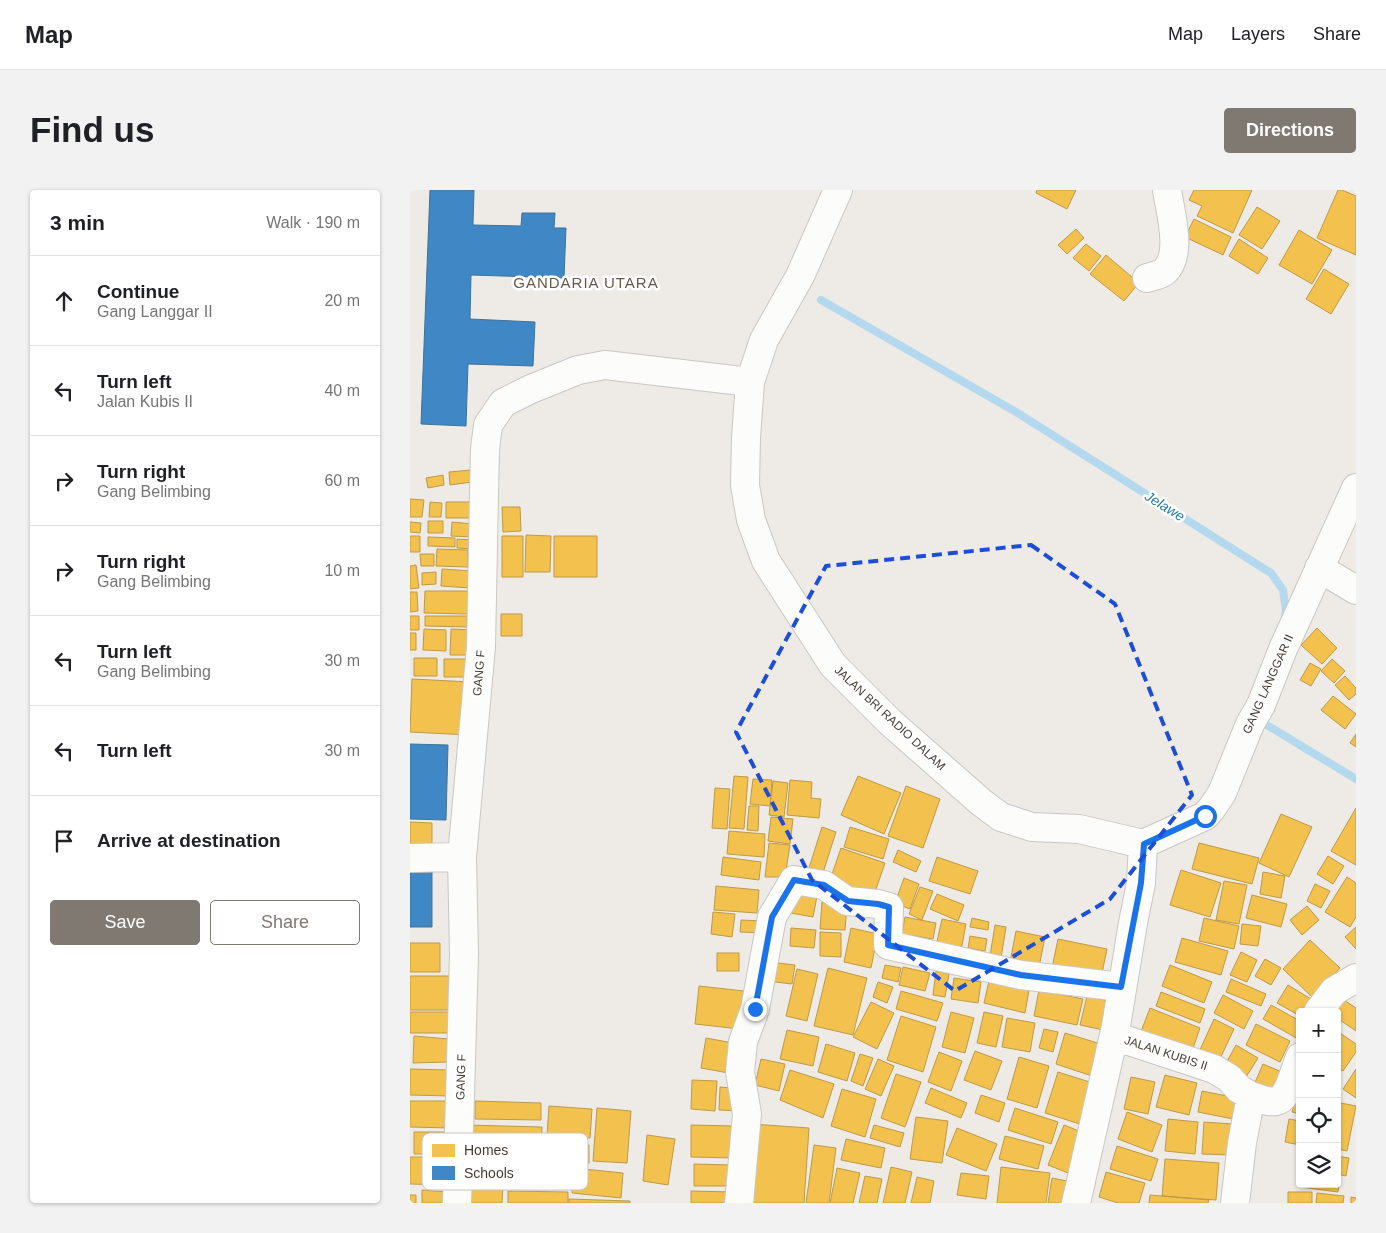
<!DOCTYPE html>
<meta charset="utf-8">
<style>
:root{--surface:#fff;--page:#f2f2f2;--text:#202124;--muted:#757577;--line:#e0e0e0;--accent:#7f7972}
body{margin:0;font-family:Helvetica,sans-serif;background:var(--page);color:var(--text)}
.controls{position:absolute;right:15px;bottom:15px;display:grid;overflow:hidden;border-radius:5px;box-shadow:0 1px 4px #0004}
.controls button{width:45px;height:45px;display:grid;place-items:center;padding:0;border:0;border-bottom:1px solid var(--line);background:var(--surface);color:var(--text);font:25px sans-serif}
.stop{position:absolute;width:15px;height:15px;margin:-11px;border:4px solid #1a73e8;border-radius:50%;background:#fff}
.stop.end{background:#1a73e8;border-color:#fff;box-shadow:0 1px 5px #0008}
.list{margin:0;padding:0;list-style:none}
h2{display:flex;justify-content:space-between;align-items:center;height:65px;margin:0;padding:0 20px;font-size:21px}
h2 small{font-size:16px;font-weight:400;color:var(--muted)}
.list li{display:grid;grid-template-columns:32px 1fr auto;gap:15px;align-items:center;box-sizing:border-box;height:90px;padding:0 20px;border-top:1px solid var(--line)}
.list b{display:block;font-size:19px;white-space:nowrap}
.list p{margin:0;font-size:16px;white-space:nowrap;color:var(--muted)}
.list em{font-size:16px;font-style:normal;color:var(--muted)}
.actions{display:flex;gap:10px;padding:15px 20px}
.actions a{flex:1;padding:11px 0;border:1px solid var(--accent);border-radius:5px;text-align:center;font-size:18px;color:var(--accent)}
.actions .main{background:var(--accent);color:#fff}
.icon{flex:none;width:28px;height:28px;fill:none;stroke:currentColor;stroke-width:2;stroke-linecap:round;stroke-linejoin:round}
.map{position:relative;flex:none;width:946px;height:1013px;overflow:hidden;border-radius:5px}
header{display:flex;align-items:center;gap:30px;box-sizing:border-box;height:70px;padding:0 25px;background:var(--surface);border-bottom:1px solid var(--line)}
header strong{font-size:24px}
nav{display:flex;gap:28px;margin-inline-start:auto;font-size:18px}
.intro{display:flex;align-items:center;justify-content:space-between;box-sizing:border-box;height:120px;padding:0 30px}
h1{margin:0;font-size:35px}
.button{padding:12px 22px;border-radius:5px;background:var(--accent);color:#fff;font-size:18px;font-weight:700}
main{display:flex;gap:30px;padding:0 30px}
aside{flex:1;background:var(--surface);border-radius:5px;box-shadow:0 1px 4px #0004}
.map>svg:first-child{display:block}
</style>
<header>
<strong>Map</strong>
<nav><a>Map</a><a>Layers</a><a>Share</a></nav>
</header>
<div class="intro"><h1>Find us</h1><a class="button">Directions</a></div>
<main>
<aside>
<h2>3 min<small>Walk · 190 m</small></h2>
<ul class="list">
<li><svg class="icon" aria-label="ahead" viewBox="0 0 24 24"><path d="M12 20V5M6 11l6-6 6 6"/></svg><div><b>Continue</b><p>Gang Langgar II</p></div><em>20 m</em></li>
<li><svg class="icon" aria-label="left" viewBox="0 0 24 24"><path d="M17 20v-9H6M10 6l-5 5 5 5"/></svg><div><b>Turn left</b><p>Jalan Kubis II</p></div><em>40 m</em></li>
<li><svg class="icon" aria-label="right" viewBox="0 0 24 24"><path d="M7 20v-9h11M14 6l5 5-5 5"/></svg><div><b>Turn right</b><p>Gang Belimbing</p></div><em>60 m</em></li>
<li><svg class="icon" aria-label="right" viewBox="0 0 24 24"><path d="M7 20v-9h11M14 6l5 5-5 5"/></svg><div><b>Turn right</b><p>Gang Belimbing</p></div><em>10 m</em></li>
<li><svg class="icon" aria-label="left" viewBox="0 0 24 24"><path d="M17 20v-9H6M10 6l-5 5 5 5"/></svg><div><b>Turn left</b><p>Gang Belimbing</p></div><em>30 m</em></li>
<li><svg class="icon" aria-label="left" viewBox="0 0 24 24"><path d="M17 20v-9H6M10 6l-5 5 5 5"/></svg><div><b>Turn left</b></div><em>30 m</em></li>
<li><svg class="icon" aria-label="arrive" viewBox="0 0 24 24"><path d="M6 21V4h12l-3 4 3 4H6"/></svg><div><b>Arrive at destination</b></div></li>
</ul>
<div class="actions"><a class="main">Save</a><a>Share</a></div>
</aside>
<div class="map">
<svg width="946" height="1013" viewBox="0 0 946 1013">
<rect width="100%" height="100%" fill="#eeebe6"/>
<path fill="#f2c14e" stroke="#be9946" d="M627 0H666L657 19 626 3Z
M784 0H842L823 43 787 26 792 16 779 10Z
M928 0H932L946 6V65L907 48Z
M847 17 870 31 852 59 829 45Z
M784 29 821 47 813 65 775 47Z
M666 39 674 48 657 64 648 55Z
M889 40 922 60 902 94 869 75Z
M829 49 858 68 848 84 819 66Z
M676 54 691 66 679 81 663 68Z
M696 65 729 93 714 111 680 84Z
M914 79 939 94 921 124 896 109Z
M61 280 62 292 40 295 39 282Z
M33 285 34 295 18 298 16 288Z
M0 309 14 310 12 327H0Z
M20 312 32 313 31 327H19Z
M36 312H62V328H36Z
M92 317H110L111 341 93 342Z
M18 331H33V343H18Z
M0 332 11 333 10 343 0 342Z
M42 332 64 334 62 347 41 346Z
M116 345 141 346 140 382H115Z
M0 346H10V362H0Z
M92 346H113V387H92Z
M144 346H187V387H144Z
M18 347 45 348V357L18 356Z
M47 349 64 350 63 359 47 358Z
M27 359 58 360V377L26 376Z
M10 364H24V376H11Z
M6 375 9 398 0 399V376Z
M32 379 62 381 61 398 31 396Z
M26 382V394L12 395V383Z
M15 401H58V424L14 423Z
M0 402H7L8 421 0 422Z
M91 424H112V446H91Z
M0 426H9V440H0Z
M15 426H57V437L15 436Z
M907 438 927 458 912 474 891 455Z
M14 439 36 440V461L13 460Z
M41 439 62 440 61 465H40Z
M0 443H6V460H0Z
M4 468H27V486H4Z
M34 469H58V487H34Z
M922 469 935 481 924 493 911 481Z
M900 473 911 479 901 496 890 490Z
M935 486 946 498V504L939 510 925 495Z
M2 489 61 492 59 545 0 542Z
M923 506 946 524 935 539 911 520Z
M946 544V557L940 553Z
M324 586 338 587 334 639 319 638Z
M448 586 491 603 474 644 431 625Z
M343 589 362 590 360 616 340 614Z
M380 590 402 592 401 608 411 609 409 628 377 625Z
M363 591 378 593 374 627 359 625Z
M496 596 530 609 513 658 478 646Z
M305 598 320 599 317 639 302 638Z
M339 616H349L348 641 337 640Z
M946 618V675L921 661Z
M871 624 902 637 879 687 849 673Z
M361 627 383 629 380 654 358 651Z
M0 632 22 633V657L0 656Z
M412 637 426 642 412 686 398 681Z
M440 637 479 649 473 669 434 657Z
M319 641 355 644 354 667 317 664Z
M359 653 380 655 375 687H355Z
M789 653 849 668 842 694 782 679Z
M431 658 475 673 464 705 420 690Z
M488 660 511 671 506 682 483 672Z
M918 666 934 676 923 694 907 684Z
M313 667 351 672 349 690 311 685Z
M527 667 568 681 560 704 519 691Z
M771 680 811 693 800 727 760 715Z
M853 682 875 686 871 708 850 704Z
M937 687 946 693V727L940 737 915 722Z
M494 688 509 694 500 719 485 713Z
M814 691 837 695 829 734 806 730Z
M905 694 920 701 911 718 897 711Z
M306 696 349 700 347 723 304 720Z
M386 697 408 701 403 727 381 723Z
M510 697 523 701 512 730 499 724Z
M527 704 554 715 548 731 520 719Z
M842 705 877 714 871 737 836 728Z
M412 712 437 714 435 740 410 739Z
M897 716 909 730 892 745 880 730Z
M303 722 325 724 322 747 301 744Z
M495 727 526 733 523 749 492 744Z
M562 728 579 732 578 740 560 737Z
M794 728 829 736 824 759 789 751Z
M532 729 556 734 551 761 526 756Z
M331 730 353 731 352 743 330 742Z
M832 734 851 736 848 756 830 754Z
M585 735 596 737 591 768 580 766Z
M946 737V759L935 747Z
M381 738 406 740 404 758 380 756Z
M441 738 468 744 461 778 434 772Z
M606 741 635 747 629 777 600 772Z
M410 742 431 743V767L410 766Z
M560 746 577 749 575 761 558 758Z
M772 748 818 761 811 785 765 772Z
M648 749 697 759 691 788 642 778Z
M900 750 930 778 903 808 873 779Z
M0 753H30V782H0Z
M831 762 847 770 837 792 820 785Z
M307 763H329V781H307Z
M855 769 871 778 861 795 845 786Z
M360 772 385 775 382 794 357 791Z
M475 775 491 778 488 792 472 788Z
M760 775 802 792 794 813 752 796Z
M493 777 520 783 515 801 489 795Z
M418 778 457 788 443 845 404 836Z
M387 779 408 784 397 831 376 826Z
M526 781 539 784 535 807 523 805Z
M0 786H39V820H0Z
M544 788 571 792 568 813 541 809Z
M821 789 856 804 851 816 816 802Z
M579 791 619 800 615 823 574 813Z
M468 792 483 797 477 813 463 807Z
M878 795 906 812 900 822H890V826L867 813Z
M289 796 334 801 330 839 285 834Z
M629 800 673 809 667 835 624 826Z
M491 801 533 813 527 831 486 819Z
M751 802 795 819 790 833 746 816Z
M813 805 843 821 834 839 804 823Z
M926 805 946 818V841L927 828V822H918Z
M677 806 699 811 693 840 670 835Z
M461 812 484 823 467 859 443 847Z
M861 815 890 831V847L888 849 853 829Z
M740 818 790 838 781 864 730 844Z
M0 822H41L39 843H0Z
M541 822 564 828 555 863 532 857Z
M574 822 593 826 586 857 567 853Z
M491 826 526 837 513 882 477 870Z
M597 828 625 833 620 862 592 857Z
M804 829 824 839 808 873 788 864Z
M846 834 880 851 870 872 836 855Z
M634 839 648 842 643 862 629 858Z
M377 840 409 847 403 876 370 869Z
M927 841 946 854V862L933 881 927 877Z
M655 843 694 855 685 887 646 874Z
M4 846 39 849V872L3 873Z
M296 848 329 854 324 884 291 878Z
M416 854 445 863 437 891 408 882Z
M826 855 848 868 836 887 815 875Z
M565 861 592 871 581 900 554 890Z
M529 862 552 871 541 901 518 892Z
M450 864 463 868 453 896 441 891Z
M609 867 639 876 627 918 597 909Z
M351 869 375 874 369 901 345 895Z
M468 869 484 876 471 906 455 899Z
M853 874 874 883 864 906 843 897Z
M0 879 39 880V906L0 905Z
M946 879V908L933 899Z
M380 880 424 894 413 928 370 910Z
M648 882 686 894 673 935 635 923Z
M486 884 511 892 495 937 471 928Z
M755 885 787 893 779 925 746 917Z
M721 887 745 892 738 924 714 919Z
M282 890 307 891 305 921 281 919Z
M310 897 332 899 329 921 309 920Z
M521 898 557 913 551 928 515 913Z
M432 899 466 909 455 947 421 936Z
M888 899H890V924L882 922Z
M792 901 832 909 828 930 788 922Z
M571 905 595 913 589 932 565 923Z
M0 911H41V938L0 937Z
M65 911 131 913V930L65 929Z
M931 913 946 916 937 961 927 959V930Z
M139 916 182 919 180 948 137 945Z
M187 918 221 921 217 973 183 971Z
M605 918 648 932 641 954 598 940Z
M717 922 752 935 742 962 708 949Z
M506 927 538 931 532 973 500 969Z
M758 929 788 932 785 964 755 961Z
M879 929 890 931V955L875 952Z
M794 932 822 934 820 965 792 964Z
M342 934 399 938 394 1013H337Z
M58 935 132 937 131 970 58 969Z
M281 935 325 936V968L281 967Z
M464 935 494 943 490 957 460 948Z
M654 935 674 943 658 983 638 975Z
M547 938 587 954 576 981 536 965Z
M4 942H38V964H4Z
M237 945 265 949 258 995 233 991Z
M595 946 634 956 628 979 589 969Z
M436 949 475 958 471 978 431 970Z
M137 953 179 955V973L136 970Z
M404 955 426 958 419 1013H396Z
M707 956 748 969 741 991 700 979Z
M927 966 939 968 936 986 927 984Z
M0 967H39V995L0 994Z
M755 969 809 973 806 1010 752 1006Z
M284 974 322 975V996H284Z
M481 977 502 982 495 1013H473Z
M591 977 640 983 636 1013H587Z
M164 978 213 983 211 1008 162 1003Z
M427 978 450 983 443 1013H420Z
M696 982 735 993 729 1013H708L689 1007Z
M551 983 579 986 576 1009 547 1005Z
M455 986 472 989 467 1013H449Z
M507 987 524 991 520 1013H501Z
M927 987 930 988 928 1002 890 997V994H927Z
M642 988 662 992 658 1013H638Z
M58 996H93L92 1013H58Z
M12 1000 38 1002V1013H12Z
M98 1001 158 1002V1013H98Z
M281 1001 322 1002V1013H281Z
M878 1002H902V1013H878Z
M907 1003 934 1006 933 1013H906Z
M0 1005H6V1013H0Z
M740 1005 799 1010 798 1013H739Z
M941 1007 946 1008V1013H941Z
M159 1009 220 1011V1013H159Z"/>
<path fill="#3f88c5" stroke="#407199" d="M20 0H64L63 35 111 36 112 23H145L144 38H156L154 88 61 85 60 129 125 132 123 176 58 174 56 236 11 234Z
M0 554 38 555 36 630 0 629Z
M0 676H22V737H0Z"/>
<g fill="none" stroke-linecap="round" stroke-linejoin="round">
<path stroke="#b4d9ee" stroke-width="8" d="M411 110 606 222 861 383 873 400 876 421 875 428
M847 529 946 589"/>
<g stroke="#cac7c2" stroke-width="30">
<path id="minor" d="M428 0 390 86 354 150 340 192 336 248 335 295 341 330 356 371 423 475 480 532 572 613 591 627 622 637 669 639 733 654
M737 88C743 86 751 85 755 81 773 64 760 21 757 0
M909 378 946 400
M733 654 795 626 802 618 812 603 840 534 851 515 873 459 946 298
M0 668 52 667
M908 822 924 801 946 788
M704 846 804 879 819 888 829 899 841 906 832 953 825 1013
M841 906C848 908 861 914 869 910 878 907 886 877 890 867
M47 1013 54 764 52 667 71 457 74 304 75 259 78 235 93 213 121 199 168 180 195 175 340 192
M329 1013 337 924 330 882 333 852 345 819 362 727 384 690 414 695 437 711 468 714 479 717 478 755 611 785 711 797
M666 1013 706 836 723 733 731 693 733 654"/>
</g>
<use href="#minor" stroke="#fcfcfb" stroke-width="28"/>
</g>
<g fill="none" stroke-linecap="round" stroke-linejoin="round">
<path stroke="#1a73e8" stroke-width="6" d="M345 819 362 727 384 690 414 695 438 711 468 714 479 717 478 755 611 785 711 797 731 693 734 654 795 626"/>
</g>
<path fill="none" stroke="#1d4ed8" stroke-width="4" stroke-dasharray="10 6" stroke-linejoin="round" d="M621 355 705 414 782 605 700 709 545 801 402 690 326 542 416 376Z"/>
<g text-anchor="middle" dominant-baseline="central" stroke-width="5" stroke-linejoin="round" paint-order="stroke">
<g font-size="12" fill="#433c33" stroke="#fff">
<text transform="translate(69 483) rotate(-85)">GANG F</text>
<text transform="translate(858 494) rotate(-66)">GANG LANGGAR II</text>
<text transform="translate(480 528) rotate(43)">JALAN BRI RADIO DALAM</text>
<text transform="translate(756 863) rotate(18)">JALAN KUBIS II</text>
<text transform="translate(51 887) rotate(-88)">GANG F</text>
</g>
<g font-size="14" font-style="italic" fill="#2978a9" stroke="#fff">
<text transform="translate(755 316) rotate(32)">Jelawe</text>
</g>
<g font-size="15" letter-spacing="1" fill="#665a4a" stroke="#fff">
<text x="176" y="92">GANDARIA UTARA</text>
</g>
</g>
<rect x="12" y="943" width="166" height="57" rx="8" fill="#fff" stroke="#c7c4c2" stroke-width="1"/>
<rect x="22" y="954" width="23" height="13" fill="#f2c14e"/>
<rect x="22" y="976" width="23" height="14" fill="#3f88c5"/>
<g font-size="14" fill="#433c33">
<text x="54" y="965">Homes</text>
<text x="54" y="988">Schools</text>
</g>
</svg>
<div class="controls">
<button>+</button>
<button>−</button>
<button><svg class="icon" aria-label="locate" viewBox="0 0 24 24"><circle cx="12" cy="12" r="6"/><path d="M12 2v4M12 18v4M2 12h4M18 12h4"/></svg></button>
<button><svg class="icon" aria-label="layers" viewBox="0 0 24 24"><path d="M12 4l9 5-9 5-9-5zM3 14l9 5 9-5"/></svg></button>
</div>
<div class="stop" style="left:795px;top:626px"></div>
<div class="stop end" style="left:345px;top:819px"></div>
</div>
</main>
